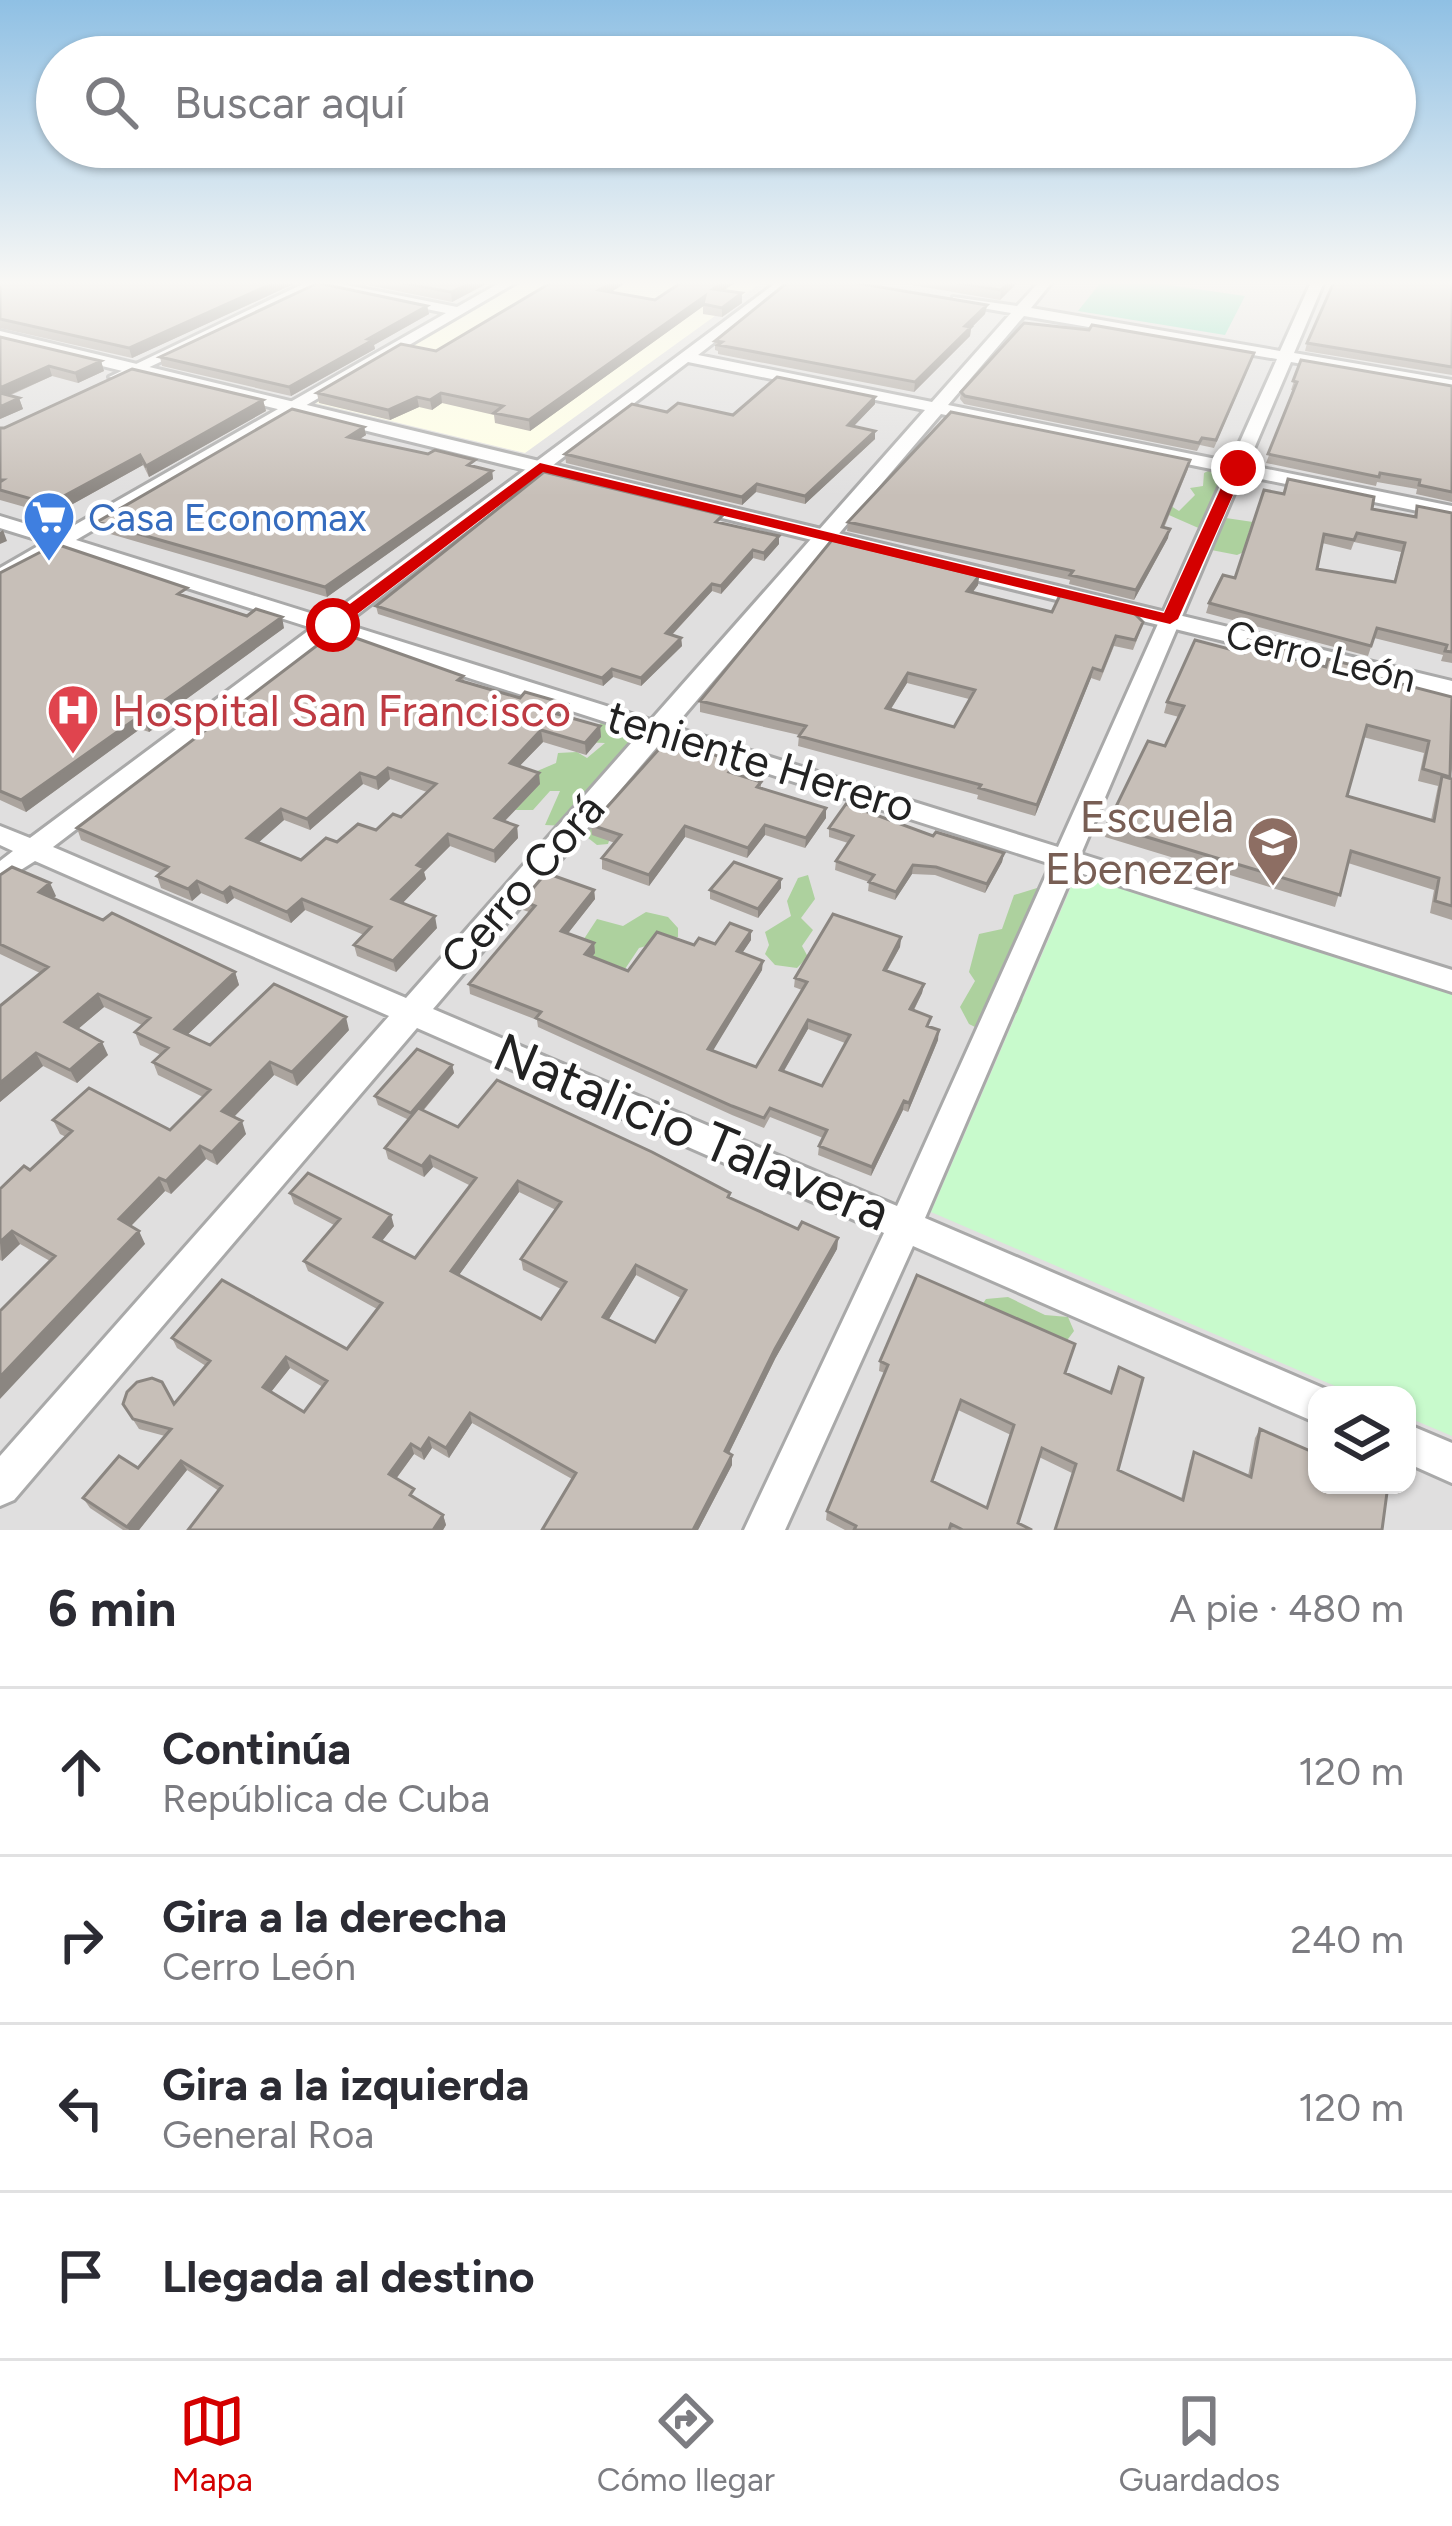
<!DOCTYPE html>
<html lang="es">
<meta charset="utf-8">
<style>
:root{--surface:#fff;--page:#f2f2f3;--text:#2b2b33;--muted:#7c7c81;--line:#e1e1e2;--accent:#d40000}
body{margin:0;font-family:Figtree,sans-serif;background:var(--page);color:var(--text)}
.controls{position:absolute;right:36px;bottom:36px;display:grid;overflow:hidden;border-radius:24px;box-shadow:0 3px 9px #0004}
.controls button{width:108px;height:108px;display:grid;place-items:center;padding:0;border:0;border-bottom:3px solid var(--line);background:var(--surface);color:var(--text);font:60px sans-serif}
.stop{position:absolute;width:36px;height:36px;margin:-27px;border:9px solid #d40000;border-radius:50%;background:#fff}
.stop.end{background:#d40000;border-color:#fff;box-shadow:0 3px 12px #0008}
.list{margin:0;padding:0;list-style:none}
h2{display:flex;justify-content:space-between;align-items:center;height:156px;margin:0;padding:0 48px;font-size:51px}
h2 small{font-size:39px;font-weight:400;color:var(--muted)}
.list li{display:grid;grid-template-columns:78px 1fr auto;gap:36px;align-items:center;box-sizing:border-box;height:168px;padding:0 48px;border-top:3px solid var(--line)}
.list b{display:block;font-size:45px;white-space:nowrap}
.list p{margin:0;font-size:39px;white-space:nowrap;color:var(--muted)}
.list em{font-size:39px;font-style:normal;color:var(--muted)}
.icon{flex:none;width:66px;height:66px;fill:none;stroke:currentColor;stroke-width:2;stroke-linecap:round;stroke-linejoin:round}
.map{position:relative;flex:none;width:1452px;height:1530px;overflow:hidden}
.search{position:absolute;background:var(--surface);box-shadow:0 3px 9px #0004;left:36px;right:36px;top:36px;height:132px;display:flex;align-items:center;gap:30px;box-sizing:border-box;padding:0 42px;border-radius:66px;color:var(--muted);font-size:45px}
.sheet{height:828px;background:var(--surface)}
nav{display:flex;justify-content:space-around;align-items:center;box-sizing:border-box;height:168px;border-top:3px solid var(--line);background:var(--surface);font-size:33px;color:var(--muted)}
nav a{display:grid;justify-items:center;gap:6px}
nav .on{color:var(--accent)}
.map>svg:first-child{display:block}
</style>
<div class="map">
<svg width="1452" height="1530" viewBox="0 0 1452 1530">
<rect width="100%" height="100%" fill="#f2efe9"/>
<path fill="#e0dfdf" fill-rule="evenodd" d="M0 282H1452V1530H0ZM1317 1395H1407V1485H1317Z"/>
<path fill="#ffffe5" d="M520 282H762L525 453 307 401Z"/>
<path fill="#add19e" d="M1218 466 1227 468 1219 517 1253 522 1248 534 1251 549 1237 555 1201 548 1203 530 1162 512 1171 506 1179 511 1195 495 1190 488 1203 486 1204 473Z
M606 718 647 740 619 788 627 785 608 844 597 845 583 834 586 827 545 825 560 791H550L533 810H511L535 772 556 763 558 753 577 752 587 758 605 743 581 742Z
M808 875 815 899 801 918 813 930 802 946 808 957 797 968 775 965 765 954 769 945 765 932 791 916 787 901 798 878Z
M1037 888 1050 890 1026 950C982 971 1014 975 1024 1003L1019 1012 981 1030 969 1024 960 1007 975 981 969 972 979 934 1002 929 1014 895Z
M646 912 668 917 678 928V937L639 948 623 972 607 977 580 945 597 919 623 926Z
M1008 1297 1045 1315 1068 1317 1074 1331 1065 1343 982 1305 986 1299Z"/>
<path fill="#c8facc" d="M1081 864 1452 981V1436L1407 1417V1395H1356L931 1212Z"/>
<path fill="#88e0be" d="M1101 282H1148L1245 296 1225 335 1078 311Z"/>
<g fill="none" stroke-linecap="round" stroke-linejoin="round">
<g stroke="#a9a9a9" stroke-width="6">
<path id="minor" d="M307 282H331L457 307 501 282H517L76 540 326 618 777 282H792L698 355 932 402 1011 313 953 303V297L1017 306 1039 282H1052L1031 308 1280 351 1311 282H1324L1294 353 1452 380V390L1291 362 1247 465 1452 506V518L1242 475 1081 854 1452 970V992L1074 871 925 1218 1330 1391 1332 1395H1317V1423L913 1246 785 1530H744L884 1233 417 1028 14 1500 0 1506V1456L389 1016 35 861 0 883V861L13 851 0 845V826L30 838 312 628 62 548 0 582V568L45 542 0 528V516L59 534 446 313 319 287 122 380 109 377ZM1024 316 1277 359 1231 462 948 405ZM688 362 925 410 651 720 345 624ZM941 414 1226 472 1058 847 674 727ZM332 634 640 733 406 998 53 847ZM663 740 1051 864 897 1206 433 1009Z
M1407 1424 1452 1443V1483L1407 1463Z"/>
</g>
<g stroke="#a9a9a9" stroke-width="6">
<path id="tertiary" d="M0 331 1452 681V697L0 341Z"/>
</g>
<use href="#minor" fill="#fff" fill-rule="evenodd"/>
<use href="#tertiary" fill="#fff" fill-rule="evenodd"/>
</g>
<path fill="#aba49e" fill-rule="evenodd" d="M0 282H298L132 358 0 328Z
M352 282H490L452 302Z
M552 282H627L611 292 655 300 736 282 723 290 742 293V303L722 317 703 314V306L530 431 495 423 494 415 442 403 432 410 419 407 390 420 319 403 317 393 436 351Z
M894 282H1018L1000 300Z
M1452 282V375L1305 351 1307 343Z
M987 305 985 314 971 328 970 336 914 392 718 354V351L715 350V341Z
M427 306 429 314 374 345 375 349 291 396 162 366 160 357Z
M0 337 101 361 104 371 78 383 52 376 9 396 19 398 23 409 0 419Z
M1252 360 1214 448 1200 445 1197 451 964 404 960 399 961 392Z
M1301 360 1452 386V502L1416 494 1417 489 1377 482 1376 486 1266 463 1294 390H1291Z
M263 400 266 411 149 477 143 465 53 515 0 500V428Z
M875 404 854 426 875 431V439L805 504 756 492 742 505 566 463 565 454 667 412 733 415Z
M364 427 366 435 359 439 492 471 493 479 327 597 100 531 97 522Z
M1188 469 1164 528 1168 538 1134 600 1069 584 1070 580 847 531 848 522Z
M1417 506 1452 513V663L1441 661 1443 655 1374 638 1368 656 1206 613 1209 603 1235 578 1372 509 1414 516ZM1354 542 1401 552 1394 582 1317 569 1322 543 1351 550Z
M722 523 779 544 764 561 753 558 721 594 712 591 672 635 681 638 682 646 641 686 613 677 603 686 378 614 376 606Z
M0 573 190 598 284 628 170 711 172 716 149 732 140 729 26 812 0 800Z
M979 576 978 585 972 593 1140 632 1133 650 1114 646 1100 681 1091 678 1035 816 977 799 978 795 798 746 799 735 700 712V701ZM907 683 969 699 954 727 891 709Z
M1244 653 1287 657 1452 697V769L1450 778 1452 779V920L1430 913 1434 890 1348 863 1335 907 1105 837 1107 825 1165 746 1179 717 1164 713 1167 702ZM1363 737 1424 753 1418 781 1438 786 1431 820 1347 796Z
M463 676 464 681 600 726 601 737 586 755 543 742 519 766 540 784 504 822 517 826 518 838 495 863 450 846 424 872 426 879 402 903 437 928 396 972 357 956 354 945 364 935 305 910 291 923 234 898 227 904 201 893 192 901 161 888 157 876 160 873 81 840 77 828ZM390 779 427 792 401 817 376 830 337 842 301 860 258 843 284 820 310 830 363 784 378 790Z
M736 774 761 782V788L826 818 805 848 765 835 747 858 685 837 649 886 602 869V858L615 843 592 835 591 825Z
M829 828 933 836 1004 853 1002 862 985 893 935 875 912 874 895 900 868 891 869 882 835 870 836 861 848 843 829 837Z
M0 875 56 896 53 898 103 920 235 972 239 985 187 1035 210 1045 349 1030 297 1086 274 1075 234 1117 246 1134 217 1165 206 1159 171 1194 165 1191 131 1226 145 1244 50 1261 20 1244 2 1261 0 1260V1189L30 1170 66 1137 60 1134 53 1120 170 1130 203 1097 158 1075 153 1062 161 1055 140 1045 135 1032 142 1025 104 1007 78 1029 108 1055 77 1083 43 1066 0 1102V1006L40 973 0 954Z
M781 879V888L758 918 710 899V890Z
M594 890 595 899 568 933 594 943 595 953 592 957 628 971 694 945 715 944 751 931V940L742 953 762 970 712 1051 756 1067 802 990 794 987 795 978 901 937 900 947 887 971 924 984 922 993 914 1010 929 1027 938 1040 908 1112 903 1110 871 1176 818 1155 819 1146 823 1138 770 1117 764 1128 732 1115 538 1027 537 1020 470 994 469 984 529 912 523 910 522 901ZM808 1029 845 1043 822 1086 784 1071Z
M452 1065 454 1073 423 1111 458 1127 730 1193V1198L798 1229 838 1238 837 1249 775 1359 729 1453 732 1465 698 1530H542L572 1479 472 1423 449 1458 432 1448 424 1460 414 1454 396 1479 417 1499 443 1515 446 1525 443 1530H188L219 1491 187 1470 139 1530H123L90 1508 83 1498 138 1468 165 1436 139 1429 123 1404H174L206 1366 177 1348 172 1338 347 1349 377 1309 308 1271 304 1261 334 1225 294 1204 290 1193 394 1226 382 1241 415 1258 471 1186 433 1167 424 1177 388 1159 385 1148 409 1120 378 1105 375 1096ZM519 1192 556 1210 521 1259 523 1270 561 1289 541 1319 459 1275ZM636 1275 681 1298 655 1342 609 1319ZM290 1368 323 1387 304 1412 271 1392Z
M880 1361 1065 1373 1118 1470 1181 1499 1190 1461 1194 1452 1248 1476 1255 1438 1260 1429 1317 1485 1055 1530 1072 1473 1039 1457 1018 1523 1032 1530H845L826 1520 827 1511 885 1373 879 1371ZM958 1410 1011 1435 987 1508 933 1482Z"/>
<path fill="#8b8681" d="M276 282H298L132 358 129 348Z
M472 282H490L452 302 451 292Z
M612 282H627L600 299 599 290Z
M723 282H736L713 298V289Z
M1010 282H1018L1000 300 1001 290Z
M742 293V303L722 317V308Z
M705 296V305L530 431 529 420Z
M987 305 985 314 971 328 970 336 914 392 915 382 965 326Z
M427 306 429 314 374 345 375 349 291 396 289 387Z
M101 361 104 371 78 383 75 373Z
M49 366 52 376 0 399V388Z
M441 393 442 403 432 410 430 400Z
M417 397 419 407 390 420 388 410Z
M875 397V404L847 433 848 425Z
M19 398 23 409 0 419V407Z
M263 400 266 411 149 477 146 466Z
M364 427 366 435 349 446 348 437Z
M875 431V439L805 504V496Z
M140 455 143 465 53 515 49 504Z
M492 471 493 479 327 597 325 587Z
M757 484 756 492 742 505V497Z
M1170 529 1168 538 1134 600 1136 590Z
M3 530 7 541 0 544V532Z
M779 536V544L764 561V553Z
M753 550V558L721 594V586Z
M979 576 978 585 966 601 967 591Z
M712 584V591L666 641V633Z
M282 617 284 628 170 711 172 716 149 732 145 721 163 702Z
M681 638 682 646 641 686V678Z
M1093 668 1091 678 1035 816 1037 805Z
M612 669 613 677 603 686 602 678Z
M908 673 907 683 885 718 886 708Z
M137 718 140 729 26 812 21 800Z
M600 726 601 737 586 755 585 743Z
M541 730 543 742 511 775 510 763Z
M388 768 390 779 378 790 376 778Z
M360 773 363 784 310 830 307 819Z
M539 773 540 784 496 830 495 818Z
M826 808V818L805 848 806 838Z
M281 809 284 820 250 850 247 838Z
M765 825V835L747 858 748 848Z
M517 826 518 838 495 863 494 851Z
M685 826V837L649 886V875Z
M448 834 450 846 424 872 426 879 395 911 392 899 417 865Z
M1004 853 1002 862 985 893 987 884Z
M913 865 912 874 895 900 896 892Z
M781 879V888L758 918V909Z
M197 881 201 893 192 901 188 889Z
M50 883 56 896 45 905 39 892Z
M230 887 234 898 227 904 223 893Z
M594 890 595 899 562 941 561 931Z
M302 899 305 910 291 923 287 912Z
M435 916 437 928 396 972 393 961Z
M751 931V940L737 961V951Z
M901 937 900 947 882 979 884 970Z
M594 943 595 953 586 964 585 954Z
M763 961 762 970 708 1059V1049Z
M235 972 239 985 180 1042 175 1029Z
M924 984 922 993 909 1019 910 1009Z
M98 994 104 1007 71 1035 65 1022Z
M346 1017 349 1030 297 1086 292 1072Z
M808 1020V1029L779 1079 780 1070Z
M939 1030 938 1040 908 1112 909 1103Z
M102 1042 108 1055 77 1083 70 1070Z
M36 1053 43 1066 0 1102V1083Z
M270 1062 274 1075 227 1124 222 1111Z
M452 1065 454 1073 413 1122 411 1113Z
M904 1101 903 1110 871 1176 872 1167Z
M242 1121 246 1134 217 1165 212 1152Z
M200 1146 206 1159 171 1194 166 1181Z
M430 1156 433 1167 424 1177 422 1166Z
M159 1178 165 1191 125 1232 119 1219Z
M518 1181 519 1192 454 1282 451 1271Z
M391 1215 394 1226 377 1247 374 1237Z
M12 1231 20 1244 2 1261 0 1242Z
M139 1231 145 1244 0 1399V1377Z
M838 1238 837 1249 775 1359 725 1461V1451L775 1349Z
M636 1265V1275L604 1327 603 1317Z
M286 1357 290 1368 267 1397 263 1387Z
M470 1413 472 1423 449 1458 446 1448Z
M429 1438 432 1448 424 1460 421 1450Z
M411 1444 414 1454 392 1484 389 1474Z
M732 1455V1465L698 1530H693Z
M181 1461 187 1470 139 1530H129L127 1527Z
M443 1515 446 1525 443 1530H433Z"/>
<path fill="#c7bfb8" stroke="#8b8681" stroke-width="3" fill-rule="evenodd" d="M0 282H276L129 348 0 319Z
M396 282H472L451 292Z
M552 282H612L599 290 655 300 682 282H723L713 289 742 293 722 308 703 304 705 296 529 420 494 413 503 406 441 393 430 400 417 397 388 410 317 393 401 344 436 351Z
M788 282H850L987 305 965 326 971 327 915 382 718 345 722 342 715 341Z
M949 282H1010L1001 290Z
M1334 282H1452V367L1307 343Z
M318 283 427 306 368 339 373 340 289 387 160 357Z
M1024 323 1089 330 1092 325 1254 353 1216 440 1202 438 1199 443 965 396 961 392Z
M0 337 101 361 75 373 49 366 0 388Z
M1301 360 1452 386V492L1419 485 1420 480 1380 473 1379 477 1268 454 1297 382 1293 381Z
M132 369 263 400 146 466 140 455 49 504 0 490V482L3 480H0V428H4Z
M777 377 875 397 848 425 875 431 805 496 757 484 742 497 565 454 632 404 667 412 678 403 733 415Z
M0 393 19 398 0 407Z
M292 409 364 427 348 437 428 454 435 450 475 460 468 465 492 471 325 587 97 522Z
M951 412 1190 460 1162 527 1170 529 1136 590 1070 575 1073 571 848 522Z
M544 472 723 515 716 522 779 536 764 553 753 550 721 586 712 584 666 633 681 638 641 678 612 669 602 678 376 606Z
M1288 479 1374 497 1372 509 1416 517 1417 506 1452 513V652L1445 651 1447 645 1377 628 1371 646 1209 603 1223 575 1235 578 1264 490 1284 494ZM1357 533 1405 543 1395 582 1317 569 1324 534 1354 540Z
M832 540 979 576 967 591 1052 612 1060 595 1134 613 1143 622 1135 640 1116 636 1102 671 1093 668 1037 805 979 788 981 785 799 736 806 726 700 701ZM908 673 975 690 954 727 886 708Z
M56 544 187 588 178 594 247 616 256 609 282 617 163 702 168 704 145 721 137 718 21 800 0 791V573Z
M336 631 463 676 458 680 520 698 525 692 567 704 557 714 600 726 585 743 541 730 510 763 539 773 495 818 517 826 494 851 448 834 417 865 424 868 392 899 435 916 393 961 354 945 371 927 302 899 287 912 230 887 223 893 197 881 188 889 157 876 168 867 77 828ZM388 768 436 784 401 817 393 814 376 830 358 824 337 842 326 838 301 860 247 838 281 809 307 819 360 773 376 778Z
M1195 640 1244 653 1248 640 1290 650 1287 657 1326 667 1328 659 1365 668 1363 674 1452 697 1450 777 1423 769 1429 741 1367 725 1347 796 1434 821 1442 776 1452 779V906L1435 901 1439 878 1351 851 1340 895 1107 825 1148 741 1165 746 1184 706 1167 702Z
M669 738 736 763 729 772 761 782 757 787 826 808 806 838 765 825 748 848 685 826 649 875 602 858 621 835 591 825Z
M846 804 933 836 936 832 1004 853 987 884 936 867 913 865 896 892 869 882 874 875 836 861 853 836 829 828Z
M734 862 781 879 758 909 710 890Z
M12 867 50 883 39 892 103 920 112 913 235 972 175 1029 210 1045 274 984 346 1017 292 1072 270 1062 222 1111 242 1121 212 1152 200 1146 166 1181 159 1178 119 1219 139 1231 0 1377V1311L55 1256 12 1231 0 1242V1189L24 1166 30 1170 72 1131 53 1120 89 1088 170 1130 210 1090 153 1062 168 1048 135 1032 150 1018 98 994 65 1022 102 1042 70 1070 36 1053 0 1083V1006L48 967 0 944V875Z
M546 873 594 890 561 931 594 943 585 954 628 971 657 932 694 945 699 938 715 944 730 923 751 931 737 951 763 961 708 1049 756 1067 807 982 795 978 833 914 901 937 884 970 924 984 910 1009 931 1017 927 1026 939 1030 909 1103 904 1101 872 1167 819 1146 827 1130 770 1108 764 1118 732 1106 536 1018 541 1012 469 984 535 906 522 901ZM808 1020 850 1035 822 1086 780 1070Z
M417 1049 452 1065 411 1113 375 1096Z
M497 1080 652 1152 730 1193 728 1197 798 1229 802 1222 838 1238 775 1349 725 1451 732 1455 693 1530H542L576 1473 470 1413 446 1448 429 1438 421 1450 411 1444 389 1474 414 1489 410 1495 443 1515 433 1530H188L222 1486 181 1461 127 1527 83 1498 119 1456 138 1468 171 1429 133 1419 123 1404 127 1392 137 1382 152 1378 162 1382 174 1404 210 1361 172 1338 222 1280 347 1349 382 1303 304 1261 340 1219 290 1193 308 1173 391 1215 374 1237 415 1258 476 1178 430 1156 422 1166 385 1148 418 1108 458 1127ZM518 1181 561 1202 521 1259 566 1282 541 1319 451 1271ZM636 1265 686 1290 655 1342 603 1317ZM286 1357 327 1381 304 1412 263 1387Z
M917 1275 1075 1344 1065 1373 1111 1393 1119 1367 1143 1378 1118 1470 1183 1500 1194 1452 1251 1477 1260 1429 1317 1454V1485H1388L1382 1530H1055L1076 1464 1042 1448 1018 1523 1032 1530H963L951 1524 949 1530H854L856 1526 827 1511 888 1365 880 1361ZM961 1400 1014 1425 987 1508 932 1481Z"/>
<linearGradient id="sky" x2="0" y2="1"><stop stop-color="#8fc0e4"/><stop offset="0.57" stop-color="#f9f8f5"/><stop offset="1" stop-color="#f9f8f5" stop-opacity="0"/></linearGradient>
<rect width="1452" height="496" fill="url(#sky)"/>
<path fill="#d40000" d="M540 463 1164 613 1230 468 1238 464 1245 468 1178 619 1170 624 543 472 339 628H327V621Z"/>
<defs>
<g id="supermarket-pin" transform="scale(2.7)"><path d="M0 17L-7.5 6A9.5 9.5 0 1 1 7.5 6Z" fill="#3f7fe0" stroke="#fff"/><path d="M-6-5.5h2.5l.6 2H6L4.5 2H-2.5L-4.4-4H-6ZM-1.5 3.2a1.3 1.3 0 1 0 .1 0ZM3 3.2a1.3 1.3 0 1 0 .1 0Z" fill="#fff"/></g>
<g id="hospital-pin" transform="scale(2.7)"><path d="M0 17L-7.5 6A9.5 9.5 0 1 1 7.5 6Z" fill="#e0444e" stroke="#fff"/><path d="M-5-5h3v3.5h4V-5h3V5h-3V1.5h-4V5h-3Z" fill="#fff"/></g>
<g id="school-pin" transform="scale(2.7)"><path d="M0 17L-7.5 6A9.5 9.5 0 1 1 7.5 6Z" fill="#8d6e63" stroke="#fff"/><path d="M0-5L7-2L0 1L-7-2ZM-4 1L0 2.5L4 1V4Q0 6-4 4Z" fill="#fff"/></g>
</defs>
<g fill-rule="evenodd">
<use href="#supermarket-pin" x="49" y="517"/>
<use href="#hospital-pin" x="73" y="710"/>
<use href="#school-pin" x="1273" y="842"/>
</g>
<g text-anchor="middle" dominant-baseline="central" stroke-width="9" stroke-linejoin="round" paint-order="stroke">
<g font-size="39" fill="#366cbe" stroke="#fff" text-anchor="start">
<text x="88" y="517">Casa Economax</text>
</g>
<g font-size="39" fill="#222" stroke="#fff">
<text transform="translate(1321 656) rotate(14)">Cerro León</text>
</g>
<g font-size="45" fill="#be3a42" stroke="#fff" text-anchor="start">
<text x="112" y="710">Hospital San Francisco</text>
</g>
<g font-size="45" fill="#222" stroke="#fff">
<text transform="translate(761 761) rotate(17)">teniente Herero</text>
<text transform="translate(522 883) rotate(-49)">Cerro Corá</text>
</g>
<g font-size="45" fill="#785e54" stroke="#fff" text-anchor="end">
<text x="1234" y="816">Escuela<tspan x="1234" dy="52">Ebenezer</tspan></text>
</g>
<g font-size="54" fill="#222" stroke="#fff">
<text transform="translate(692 1132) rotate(23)">Natalicio Talavera</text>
</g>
</g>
</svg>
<div class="controls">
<button><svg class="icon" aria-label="layers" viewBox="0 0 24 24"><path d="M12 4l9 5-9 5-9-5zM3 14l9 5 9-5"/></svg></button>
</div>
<div class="stop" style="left:333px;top:625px"></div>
<div class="stop end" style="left:1238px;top:468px"></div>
<div class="search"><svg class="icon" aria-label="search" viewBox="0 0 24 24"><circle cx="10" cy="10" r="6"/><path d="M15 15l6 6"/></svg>Buscar aquí</div>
</div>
<section class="sheet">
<h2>6 min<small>A pie · 480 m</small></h2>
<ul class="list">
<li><svg class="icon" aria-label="ahead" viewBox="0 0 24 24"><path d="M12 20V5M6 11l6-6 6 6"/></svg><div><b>Continúa</b><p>República de Cuba</p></div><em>120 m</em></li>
<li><svg class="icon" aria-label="right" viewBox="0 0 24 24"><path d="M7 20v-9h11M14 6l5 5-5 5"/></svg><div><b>Gira a la derecha</b><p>Cerro León</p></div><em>240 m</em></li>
<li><svg class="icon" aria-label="left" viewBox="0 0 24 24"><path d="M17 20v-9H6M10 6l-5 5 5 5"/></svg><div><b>Gira a la izquierda</b><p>General Roa</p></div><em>120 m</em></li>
<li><svg class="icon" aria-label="arrive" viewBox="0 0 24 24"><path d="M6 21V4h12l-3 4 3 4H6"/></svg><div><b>Llegada al destino</b></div></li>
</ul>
</section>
<nav>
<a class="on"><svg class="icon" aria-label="map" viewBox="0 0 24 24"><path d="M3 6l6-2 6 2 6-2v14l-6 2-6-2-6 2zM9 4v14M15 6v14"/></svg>Mapa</a>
<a><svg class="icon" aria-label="directions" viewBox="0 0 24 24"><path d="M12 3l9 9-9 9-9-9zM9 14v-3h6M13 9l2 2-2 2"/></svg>Cómo llegar</a>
<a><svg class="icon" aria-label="saved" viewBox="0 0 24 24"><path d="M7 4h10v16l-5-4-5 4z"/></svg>Guardados</a>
</nav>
